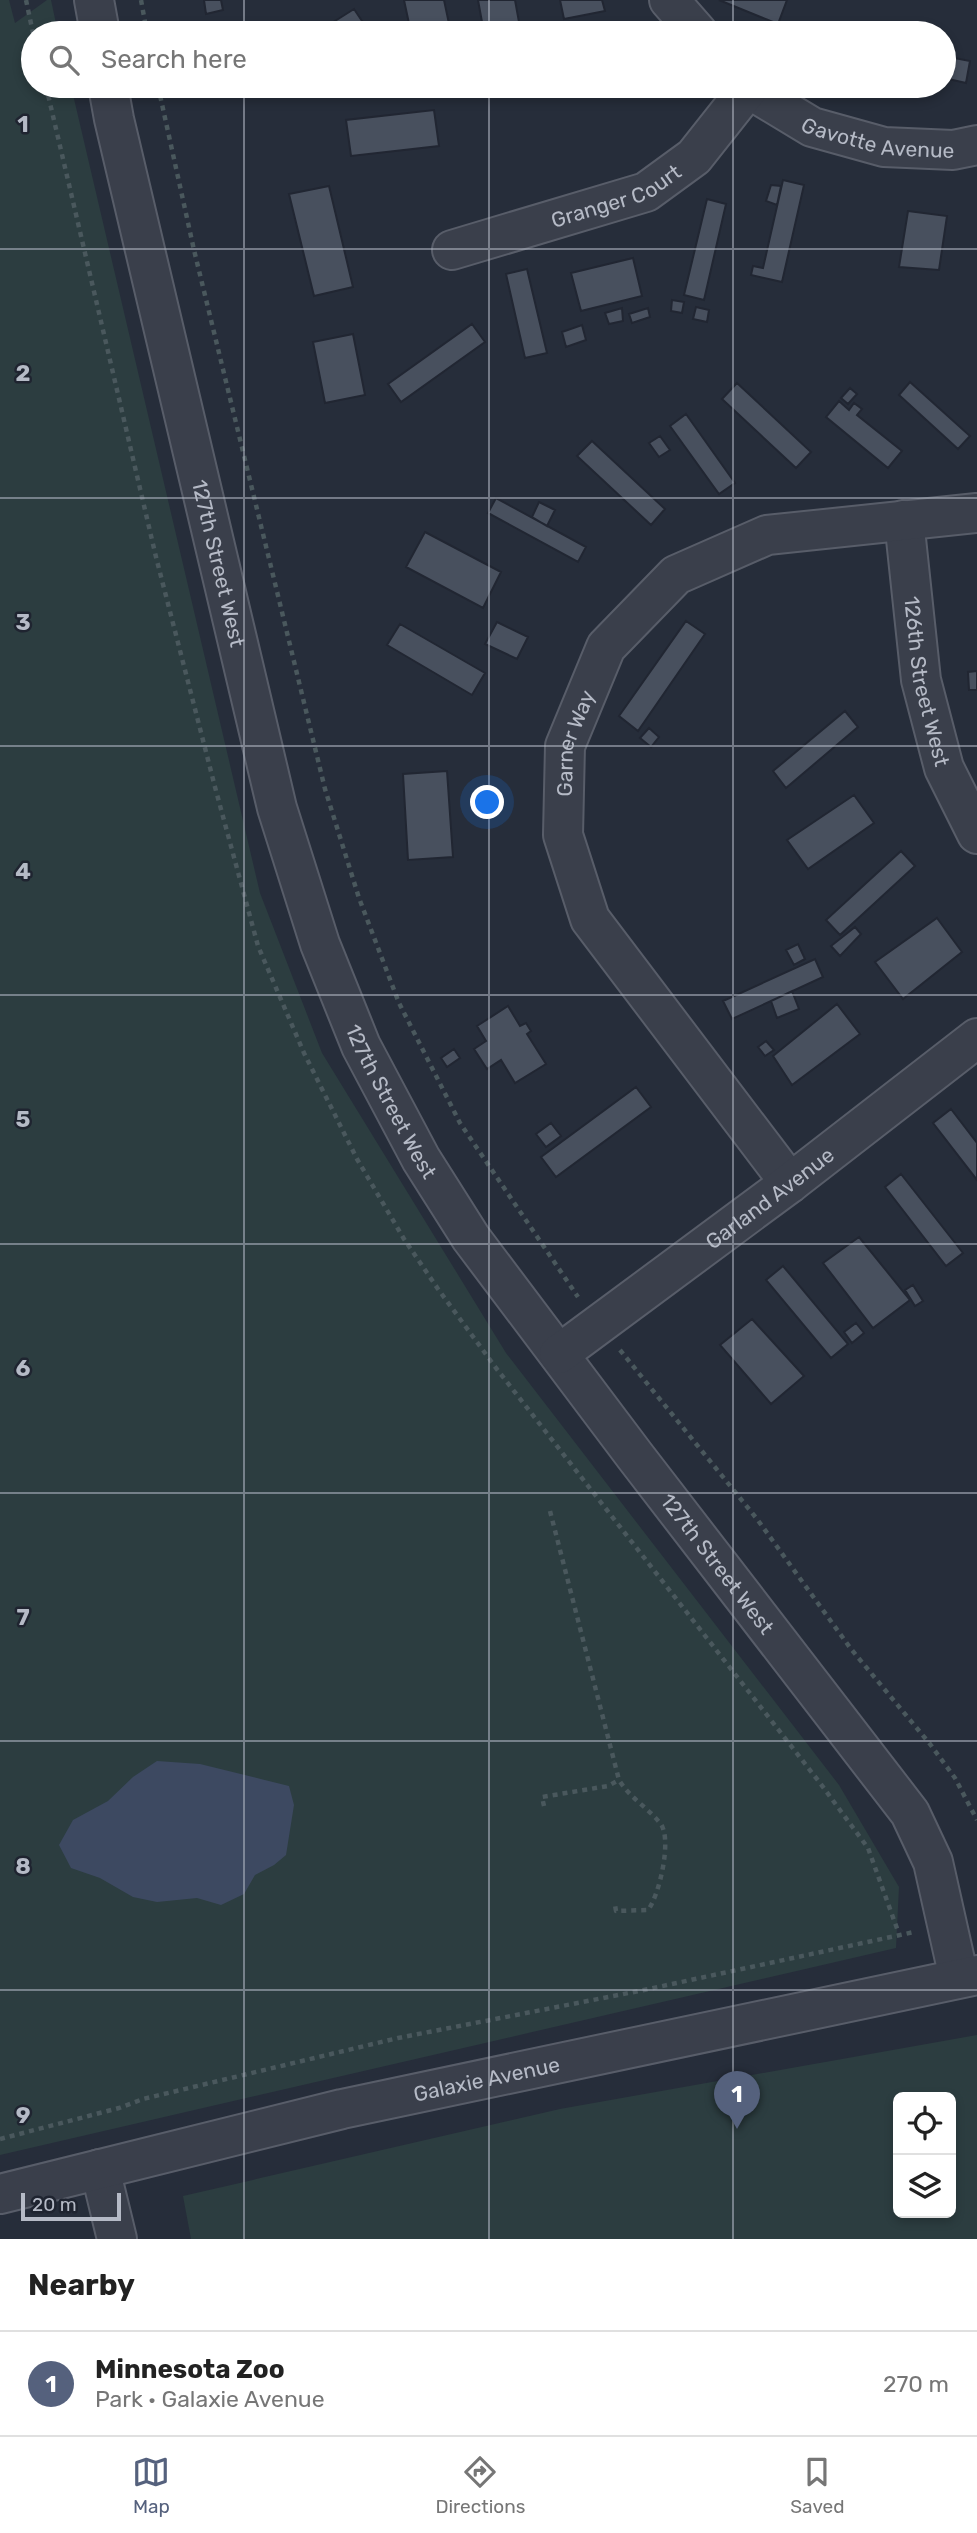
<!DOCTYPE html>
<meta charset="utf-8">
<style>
:root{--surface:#fff;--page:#f2f2f2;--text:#222;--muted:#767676;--line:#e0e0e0;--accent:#55617d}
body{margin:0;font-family:Rubik,sans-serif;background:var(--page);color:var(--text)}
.controls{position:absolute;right:21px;bottom:21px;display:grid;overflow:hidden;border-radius:10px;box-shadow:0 4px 10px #0003}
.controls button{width:63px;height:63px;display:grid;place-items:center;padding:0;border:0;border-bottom:2px solid var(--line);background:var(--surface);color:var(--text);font:35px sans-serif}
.scale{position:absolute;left:21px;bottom:18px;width:100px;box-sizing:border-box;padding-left:7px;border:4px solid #b5bac6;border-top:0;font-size:19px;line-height:24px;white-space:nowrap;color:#b5bac6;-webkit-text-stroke:5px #1f2430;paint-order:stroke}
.you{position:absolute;left:488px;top:803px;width:24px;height:24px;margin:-18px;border:5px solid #fff;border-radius:50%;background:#1a73e8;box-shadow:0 0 0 10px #1a73e833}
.badge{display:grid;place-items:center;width:46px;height:46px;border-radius:50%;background:var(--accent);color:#fff;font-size:23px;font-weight:700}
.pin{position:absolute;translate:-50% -58px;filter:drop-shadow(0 2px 4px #0008)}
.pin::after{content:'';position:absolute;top:37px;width:24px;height:21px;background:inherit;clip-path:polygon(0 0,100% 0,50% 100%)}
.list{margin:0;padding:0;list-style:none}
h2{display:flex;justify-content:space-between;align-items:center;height:91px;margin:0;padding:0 28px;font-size:30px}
h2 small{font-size:23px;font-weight:400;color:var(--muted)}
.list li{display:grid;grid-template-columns:46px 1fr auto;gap:21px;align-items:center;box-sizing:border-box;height:105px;padding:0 28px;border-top:2px solid var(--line)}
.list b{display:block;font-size:26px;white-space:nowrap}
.list p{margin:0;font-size:23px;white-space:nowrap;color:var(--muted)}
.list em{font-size:23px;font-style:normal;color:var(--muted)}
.icon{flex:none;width:38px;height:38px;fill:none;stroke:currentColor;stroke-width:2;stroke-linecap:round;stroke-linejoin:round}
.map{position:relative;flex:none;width:977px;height:2239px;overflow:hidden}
.search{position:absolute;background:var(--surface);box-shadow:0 4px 10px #0003;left:21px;right:21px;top:21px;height:77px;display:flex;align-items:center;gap:18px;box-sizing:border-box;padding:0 24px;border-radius:38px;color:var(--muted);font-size:26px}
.sheet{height:196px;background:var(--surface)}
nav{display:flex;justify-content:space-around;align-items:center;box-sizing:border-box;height:98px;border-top:2px solid var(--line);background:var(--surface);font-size:19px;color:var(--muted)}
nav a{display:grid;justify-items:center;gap:4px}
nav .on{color:var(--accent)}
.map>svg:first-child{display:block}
</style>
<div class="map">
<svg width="977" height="2239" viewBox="0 0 977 2239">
<rect width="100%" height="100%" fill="#262d3a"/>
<path fill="#2c3d40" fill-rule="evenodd" d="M0 0H9L15 23 47 0H51L58 33H33V86H71L260 893 322 1053 506 1353 839 1785 899 1887 896 1948 0 2155Z
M977 2035V2239H191L183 2196 560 2109ZM898 2097H951V2213H898Z"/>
<path fill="#3d4961" d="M157 1761 200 1764 289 1786 294 1805 286 1855 274 1865 255 1875 244 1894 221 1905 197 1898 157 1902 133 1897 100 1878 71 1868 59 1845 73 1820 108 1801 133 1777Z"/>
<path fill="#48505e" stroke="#212632" stroke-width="2" d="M204 0H221L223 10 206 14Z
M404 0H444L451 33H411Z
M478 0H515L521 33H484Z
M560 0H602L605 11 564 19Z
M719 0H787L778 24Z
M354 9 370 33H316Z
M944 56 970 61 966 83 944 78Z
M434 110 439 146 351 156 346 120Z
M783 180 804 185 782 282 751 275 753 266 763 268Z
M771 185 781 186 777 205 766 201Z
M329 186 353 287 314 296 289 194Z
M707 199 726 204 704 300 684 295Z
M908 211 947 216 939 270 899 267Z
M633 258 642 296 581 311 571 273Z
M527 269 547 353 525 358 506 274Z
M672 300 684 302 682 313 671 311Z
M696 307 709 310 707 322 693 319Z
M622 308 623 321 609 324 605 313Z
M648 308 650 317 632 323 629 314Z
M472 324 485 342 401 402 388 384Z
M582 325 586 340 566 347 562 332Z
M353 334 365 395 325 403 313 342Z
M910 382 970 436 958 449 899 395Z
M737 383 811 452 796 468 722 399Z
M850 388 857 394 848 404 841 398Z
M839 401 849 410 854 403 862 409 857 415 902 451 888 468 826 417Z
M686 414 735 483 719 494 670 426Z
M660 436 670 450 659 457 649 443Z
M592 441 665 509 651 525 577 456Z
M496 498 586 547 578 562 488 513Z
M539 502 555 510 547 526 532 517Z
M425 532 501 572 483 608 406 567Z
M686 621 705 634 638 731 619 716Z
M497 622 528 637 517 659 485 644Z
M400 624 485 673 472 695 387 645Z
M977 671V690H969L968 672Z
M845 711 858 727 786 788 773 771Z
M649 728 659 737 651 747 640 738Z
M447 771 453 857 408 860 403 774Z
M854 795 874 823 808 869 787 840Z
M901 851 915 866 840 935 826 920Z
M937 918 962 952 903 999 875 962Z
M855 927 861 934 840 956 831 946Z
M798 944 805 959 794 965 786 950Z
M815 959 823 977 732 1019 723 1001Z
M792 991 799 1009 777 1018 771 1001Z
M837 1004 860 1034 792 1085 773 1056Z
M508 1006 520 1026 526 1023 531 1031 527 1034 546 1064 515 1083 501 1060 487 1069 474 1049 486 1041 477 1026Z
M766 1041 774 1050 765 1056 758 1047Z
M454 1049 460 1058 447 1067 441 1058Z
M636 1087 651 1107 556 1177 541 1157Z
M951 1109 977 1143V1180L933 1123Z
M551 1123 561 1136 546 1147 536 1134Z
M901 1174 963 1253 946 1266 885 1187Z
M859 1237 910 1300 873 1328 823 1263Z
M783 1266 848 1344 831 1358 766 1280Z
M913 1285 923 1301 915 1306 905 1290Z
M752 1319 804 1376 771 1404 720 1345Z
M856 1323 864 1333 852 1343 844 1332Z"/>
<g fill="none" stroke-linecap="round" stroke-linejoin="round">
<g stroke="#585d69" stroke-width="42">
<g id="minor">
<path d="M94 0 100 33"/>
<path d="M669 0 698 33"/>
<path id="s1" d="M108 86 114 119 277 808 320 944 361 1046 421 1159 471 1238 635 1456 910 1813 933 1862 959 1978"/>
<path id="s2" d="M744 86 812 127 884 147 953 150 977 145"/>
<path id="s3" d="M452 250 646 192 694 157 747 90"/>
<path id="s4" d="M904 520 921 680 944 768 977 834"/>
<path id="s5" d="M790 1183 590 919 563 835 565 746 606 647 676 575 767 535 977 513"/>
<path id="s6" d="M559 1354 790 1183 977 1038"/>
<path d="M100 2169 117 2239"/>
<path id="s7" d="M0 2194 342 2109 977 1975"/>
</g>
</g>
<path stroke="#4a585d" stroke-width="4.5" stroke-dasharray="5 5" stroke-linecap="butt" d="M26 0 33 33
M141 0 147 33
M46 86 156 557 215 787 258 946 304 1053 357 1159 404 1239 438 1289 496 1368 820 1783 868 1848 899 1934
M158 86 194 250 325 789 359 898 399 1003 460 1123 578 1297
M620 1350 757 1519 851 1649 930 1744 955 1778 977 1820
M550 1511 619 1780C630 1798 647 1807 660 1823 673 1838 659 1896 648 1910L616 1911 615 1905
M544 1806 542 1797 608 1786 619 1780
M0 2139 119 2108 143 2099 398 2038 644 1990 914 1932"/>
<use href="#minor" stroke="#3a3f4b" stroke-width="38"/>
</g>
<path fill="none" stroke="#b5bac6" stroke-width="2" stroke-opacity="0.55" d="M244 0V33M489 0V33M733 0V33M244 86V2239M489 86V2239M733 86V2239M0 249H977M0 498H977M0 746H977M0 995H977M0 1244H977M0 1493H977M0 1741H977M0 1990H977"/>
<g text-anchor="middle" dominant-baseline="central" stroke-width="5" stroke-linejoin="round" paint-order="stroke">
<g font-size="21" fill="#b5bac6" stroke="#1f2430">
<text stroke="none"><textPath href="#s2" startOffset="147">Gavotte Avenue</textPath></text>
<text stroke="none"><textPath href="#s3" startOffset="173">Granger Court</textPath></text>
<text stroke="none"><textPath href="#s1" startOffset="490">127th Street West</textPath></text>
<text stroke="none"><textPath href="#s4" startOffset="163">126th Street West</textPath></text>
<text stroke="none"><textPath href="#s5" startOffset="513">Garner Way</textPath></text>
<text stroke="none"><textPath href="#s1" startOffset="1057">127th Street West</textPath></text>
<text stroke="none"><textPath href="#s6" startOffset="262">Garland Avenue</textPath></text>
<text stroke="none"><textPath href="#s1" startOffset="1624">127th Street West</textPath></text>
<text stroke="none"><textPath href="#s7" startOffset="500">Galaxie Avenue</textPath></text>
</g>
</g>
<g font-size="23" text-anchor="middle" font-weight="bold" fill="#b5bac6" stroke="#1f2430" stroke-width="5" stroke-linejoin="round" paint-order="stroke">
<text x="23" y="132">1</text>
<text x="23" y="381">2</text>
<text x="23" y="630">3</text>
<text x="23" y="879">4</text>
<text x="23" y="1127">5</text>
<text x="23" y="1376">6</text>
<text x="23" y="1625">7</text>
<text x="23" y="1874">8</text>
<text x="23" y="2123">9</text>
</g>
</svg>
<div class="controls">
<button><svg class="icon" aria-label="locate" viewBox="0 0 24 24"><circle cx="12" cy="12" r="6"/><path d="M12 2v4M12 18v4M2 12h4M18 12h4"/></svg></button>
<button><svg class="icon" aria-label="layers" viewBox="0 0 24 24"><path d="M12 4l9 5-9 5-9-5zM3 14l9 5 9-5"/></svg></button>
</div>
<div class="scale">20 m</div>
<div class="you"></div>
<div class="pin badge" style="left:737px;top:2129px">1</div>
<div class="search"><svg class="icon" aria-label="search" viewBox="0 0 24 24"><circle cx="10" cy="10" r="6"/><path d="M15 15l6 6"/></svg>Search here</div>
</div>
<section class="sheet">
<h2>Nearby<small></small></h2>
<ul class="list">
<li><span class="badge">1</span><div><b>Minnesota Zoo</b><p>Park · Galaxie Avenue</p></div><em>270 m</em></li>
</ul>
</section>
<nav>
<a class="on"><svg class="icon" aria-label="map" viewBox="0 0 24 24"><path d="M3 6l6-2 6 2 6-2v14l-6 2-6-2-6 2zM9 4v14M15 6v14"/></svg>Map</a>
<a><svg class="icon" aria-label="directions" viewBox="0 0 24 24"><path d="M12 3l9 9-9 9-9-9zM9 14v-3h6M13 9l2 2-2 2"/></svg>Directions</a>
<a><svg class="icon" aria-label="saved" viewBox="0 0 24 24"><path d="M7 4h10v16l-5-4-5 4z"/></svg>Saved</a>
</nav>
